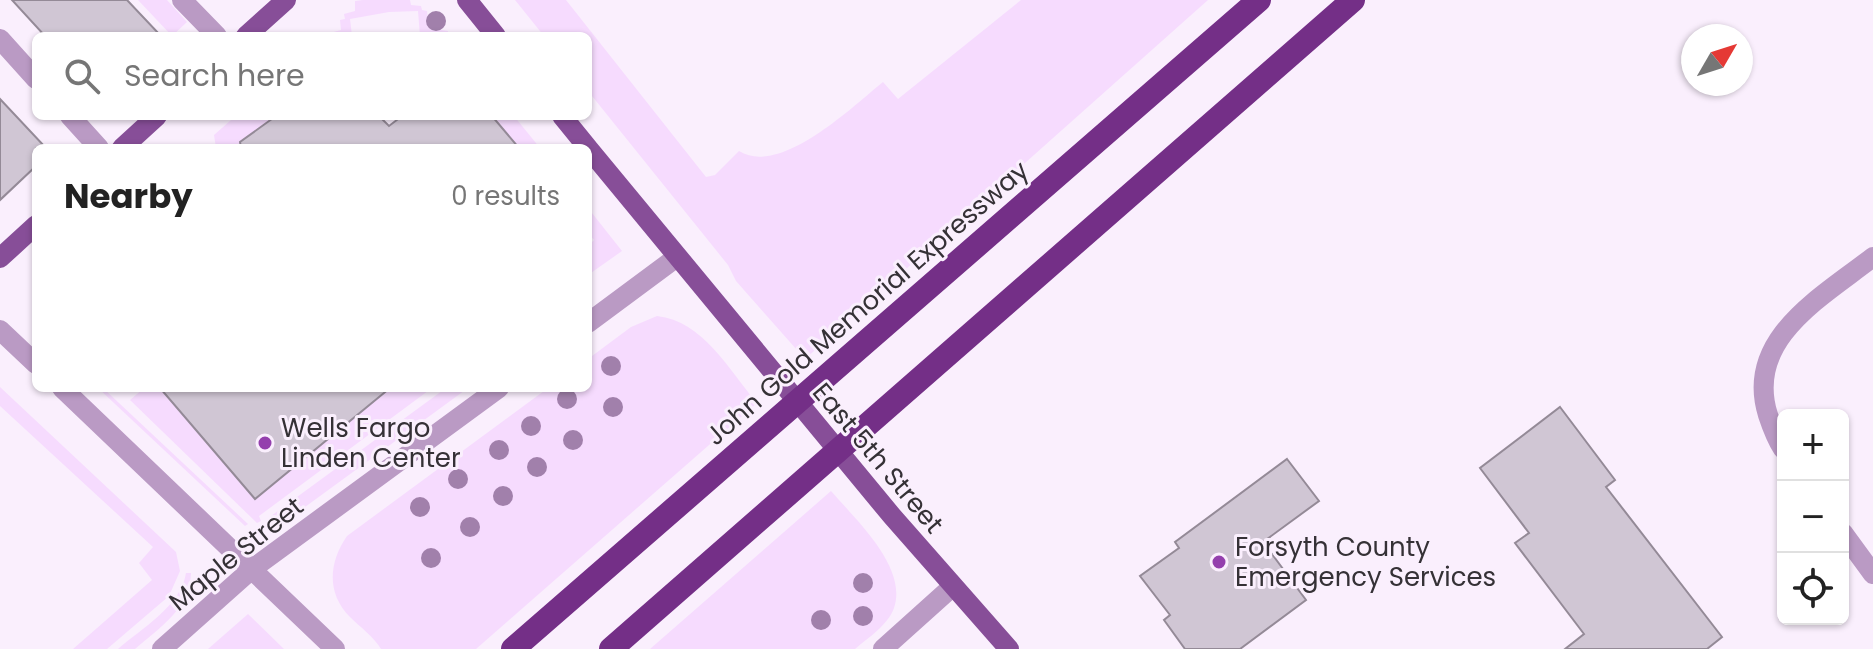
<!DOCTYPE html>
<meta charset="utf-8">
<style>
:root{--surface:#fff;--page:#f6f6f6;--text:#222;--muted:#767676;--line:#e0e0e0}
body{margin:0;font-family:Poppins,sans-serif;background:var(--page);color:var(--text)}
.controls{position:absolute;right:24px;bottom:24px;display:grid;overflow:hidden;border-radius:12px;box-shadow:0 2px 6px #0004}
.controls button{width:72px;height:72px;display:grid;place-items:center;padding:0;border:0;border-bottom:2px solid var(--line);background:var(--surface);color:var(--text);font:40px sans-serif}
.compass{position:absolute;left:1681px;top:24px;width:72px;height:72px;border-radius:50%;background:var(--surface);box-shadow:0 2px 6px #0004;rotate:51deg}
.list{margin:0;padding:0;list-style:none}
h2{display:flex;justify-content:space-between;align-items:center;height:104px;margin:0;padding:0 32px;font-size:34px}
h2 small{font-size:26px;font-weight:400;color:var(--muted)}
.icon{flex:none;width:44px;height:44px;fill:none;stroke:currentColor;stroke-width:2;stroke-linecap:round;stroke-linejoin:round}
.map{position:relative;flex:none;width:1873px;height:649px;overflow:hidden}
.search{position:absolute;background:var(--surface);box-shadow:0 2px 6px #0004;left:32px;top:32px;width:560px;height:88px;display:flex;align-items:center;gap:20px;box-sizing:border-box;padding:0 28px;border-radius:12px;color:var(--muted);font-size:30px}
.panel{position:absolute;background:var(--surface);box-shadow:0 2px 6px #0004;left:32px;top:144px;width:560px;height:248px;border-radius:12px}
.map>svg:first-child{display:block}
</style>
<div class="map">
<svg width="1873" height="649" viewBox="0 0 1873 649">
<rect width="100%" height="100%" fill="#faeffd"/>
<path fill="#f6dbfe" d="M138 0H167L187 22 172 36Z
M363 0H410L411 5 421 6 422 10 427 11 429 28 448 31V36H420L418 11 389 12 350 19 352 36H327L326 34 341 30 340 20 345 19 344 14 355 11V1Z
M515 0H566L706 177 715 175 739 151C780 177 852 107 883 82L898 99 1021 0H1208L805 359 736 281 728 265 588 91V36H544Z
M229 116H276L234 148H216L214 135 231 120Z
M492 116H514L540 148H519Z
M588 208 622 251 588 275V246L594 240 588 233Z
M657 316C703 321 729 370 757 403L476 649H381C373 636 360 627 350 617 326 593 329 562 347 536L548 388H588V359L631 327Z
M0 387 176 552 180 571 169 596 107 649H73L152 580 139 563 153 547 0 406Z
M98 388H103L248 524 245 526Z
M144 388H160L255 499 390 388H432L259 516 261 521 257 523 130 400Z
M446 388H468L279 526 271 516Z
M831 491C855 519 908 567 894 608 888 625 868 638 855 649H650Z
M186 573H191C190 609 160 627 135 649H118C142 628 181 606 186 573Z
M248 614 284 649H208Z"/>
<path fill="#d0c6d4" stroke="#948a97" stroke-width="2" d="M12 0H127L161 36H45Z
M0 99 46 148H36V166L0 200Z
M379 116 389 126 402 116H492L519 148H241L240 142 276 116Z
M160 388H390L255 499Z
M1560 407 1615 480 1606 487 1722 637 1707 649H1565L1584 634 1515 543 1529 533 1480 468Z
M1287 459 1319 501 1263 542 1306 600 1240 649H1185L1164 620 1170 615 1140 576 1179 548 1175 542Z"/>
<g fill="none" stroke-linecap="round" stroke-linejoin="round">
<path stroke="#ba9ac4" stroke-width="20" d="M182 0 217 36
M0 39 36 79
M70 116 99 148
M588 323 677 257
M0 330 36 364
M62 388 335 649
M1783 449C1776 438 1772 427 1768 415 1744 339 1822 297 1873 257
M1843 533 1873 574
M162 649 252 569 499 388
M883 649 952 587"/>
<path stroke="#874e98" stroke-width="20" d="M467 0 496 36
M246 36 286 0
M562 116 588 148
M122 148 157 116
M588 148 892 516 1009 649
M0 258 36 225"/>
<path stroke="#742f87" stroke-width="24" d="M513 649 1259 0
M611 649 1353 0"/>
</g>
<g fill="#a180ab">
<circle cx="436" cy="21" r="10"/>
<circle cx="611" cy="366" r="10"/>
<circle cx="567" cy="399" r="10"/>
<circle cx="613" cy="407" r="10"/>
<circle cx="531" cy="426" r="10"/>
<circle cx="573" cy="440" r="10"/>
<circle cx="499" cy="450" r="10"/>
<circle cx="537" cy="467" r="10"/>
<circle cx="458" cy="479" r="10"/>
<circle cx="503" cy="496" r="10"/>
<circle cx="420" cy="507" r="10"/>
<circle cx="470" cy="527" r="10"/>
<circle cx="431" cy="558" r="10"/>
<circle cx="863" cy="583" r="10"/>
<circle cx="863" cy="616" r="10"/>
<circle cx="821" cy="620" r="10"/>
</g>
<g fill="#943fad" stroke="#faeffd" stroke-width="3">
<circle cx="265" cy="443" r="8"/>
<circle cx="1219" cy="562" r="8"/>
</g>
<g text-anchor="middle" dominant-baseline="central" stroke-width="6" stroke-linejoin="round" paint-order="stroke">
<g font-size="26" fill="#353136" stroke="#faeffd">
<text transform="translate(867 303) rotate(-41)">John Gold Memorial Expressway</text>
<text transform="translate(878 458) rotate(50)">East 5th Street</text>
<text transform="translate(236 554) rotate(-39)">Maple Street</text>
</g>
<g font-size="26" fill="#353136" stroke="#faeffd" text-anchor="start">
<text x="281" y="428">Wells Fargo<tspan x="281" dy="30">Linden Center</tspan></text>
<text x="1235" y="547">Forsyth County<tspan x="1235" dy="30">Emergency Services</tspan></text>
</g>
</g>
</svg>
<div class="controls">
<button>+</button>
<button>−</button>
<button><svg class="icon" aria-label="locate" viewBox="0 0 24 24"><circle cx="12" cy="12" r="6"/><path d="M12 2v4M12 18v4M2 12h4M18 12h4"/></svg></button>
</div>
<svg class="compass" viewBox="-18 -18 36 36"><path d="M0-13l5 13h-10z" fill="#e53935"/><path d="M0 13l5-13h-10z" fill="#767676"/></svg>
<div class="search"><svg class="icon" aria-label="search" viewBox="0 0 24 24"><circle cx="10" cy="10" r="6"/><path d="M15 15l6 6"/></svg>Search here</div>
<section class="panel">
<h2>Nearby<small>0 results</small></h2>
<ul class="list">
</ul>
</section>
</div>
